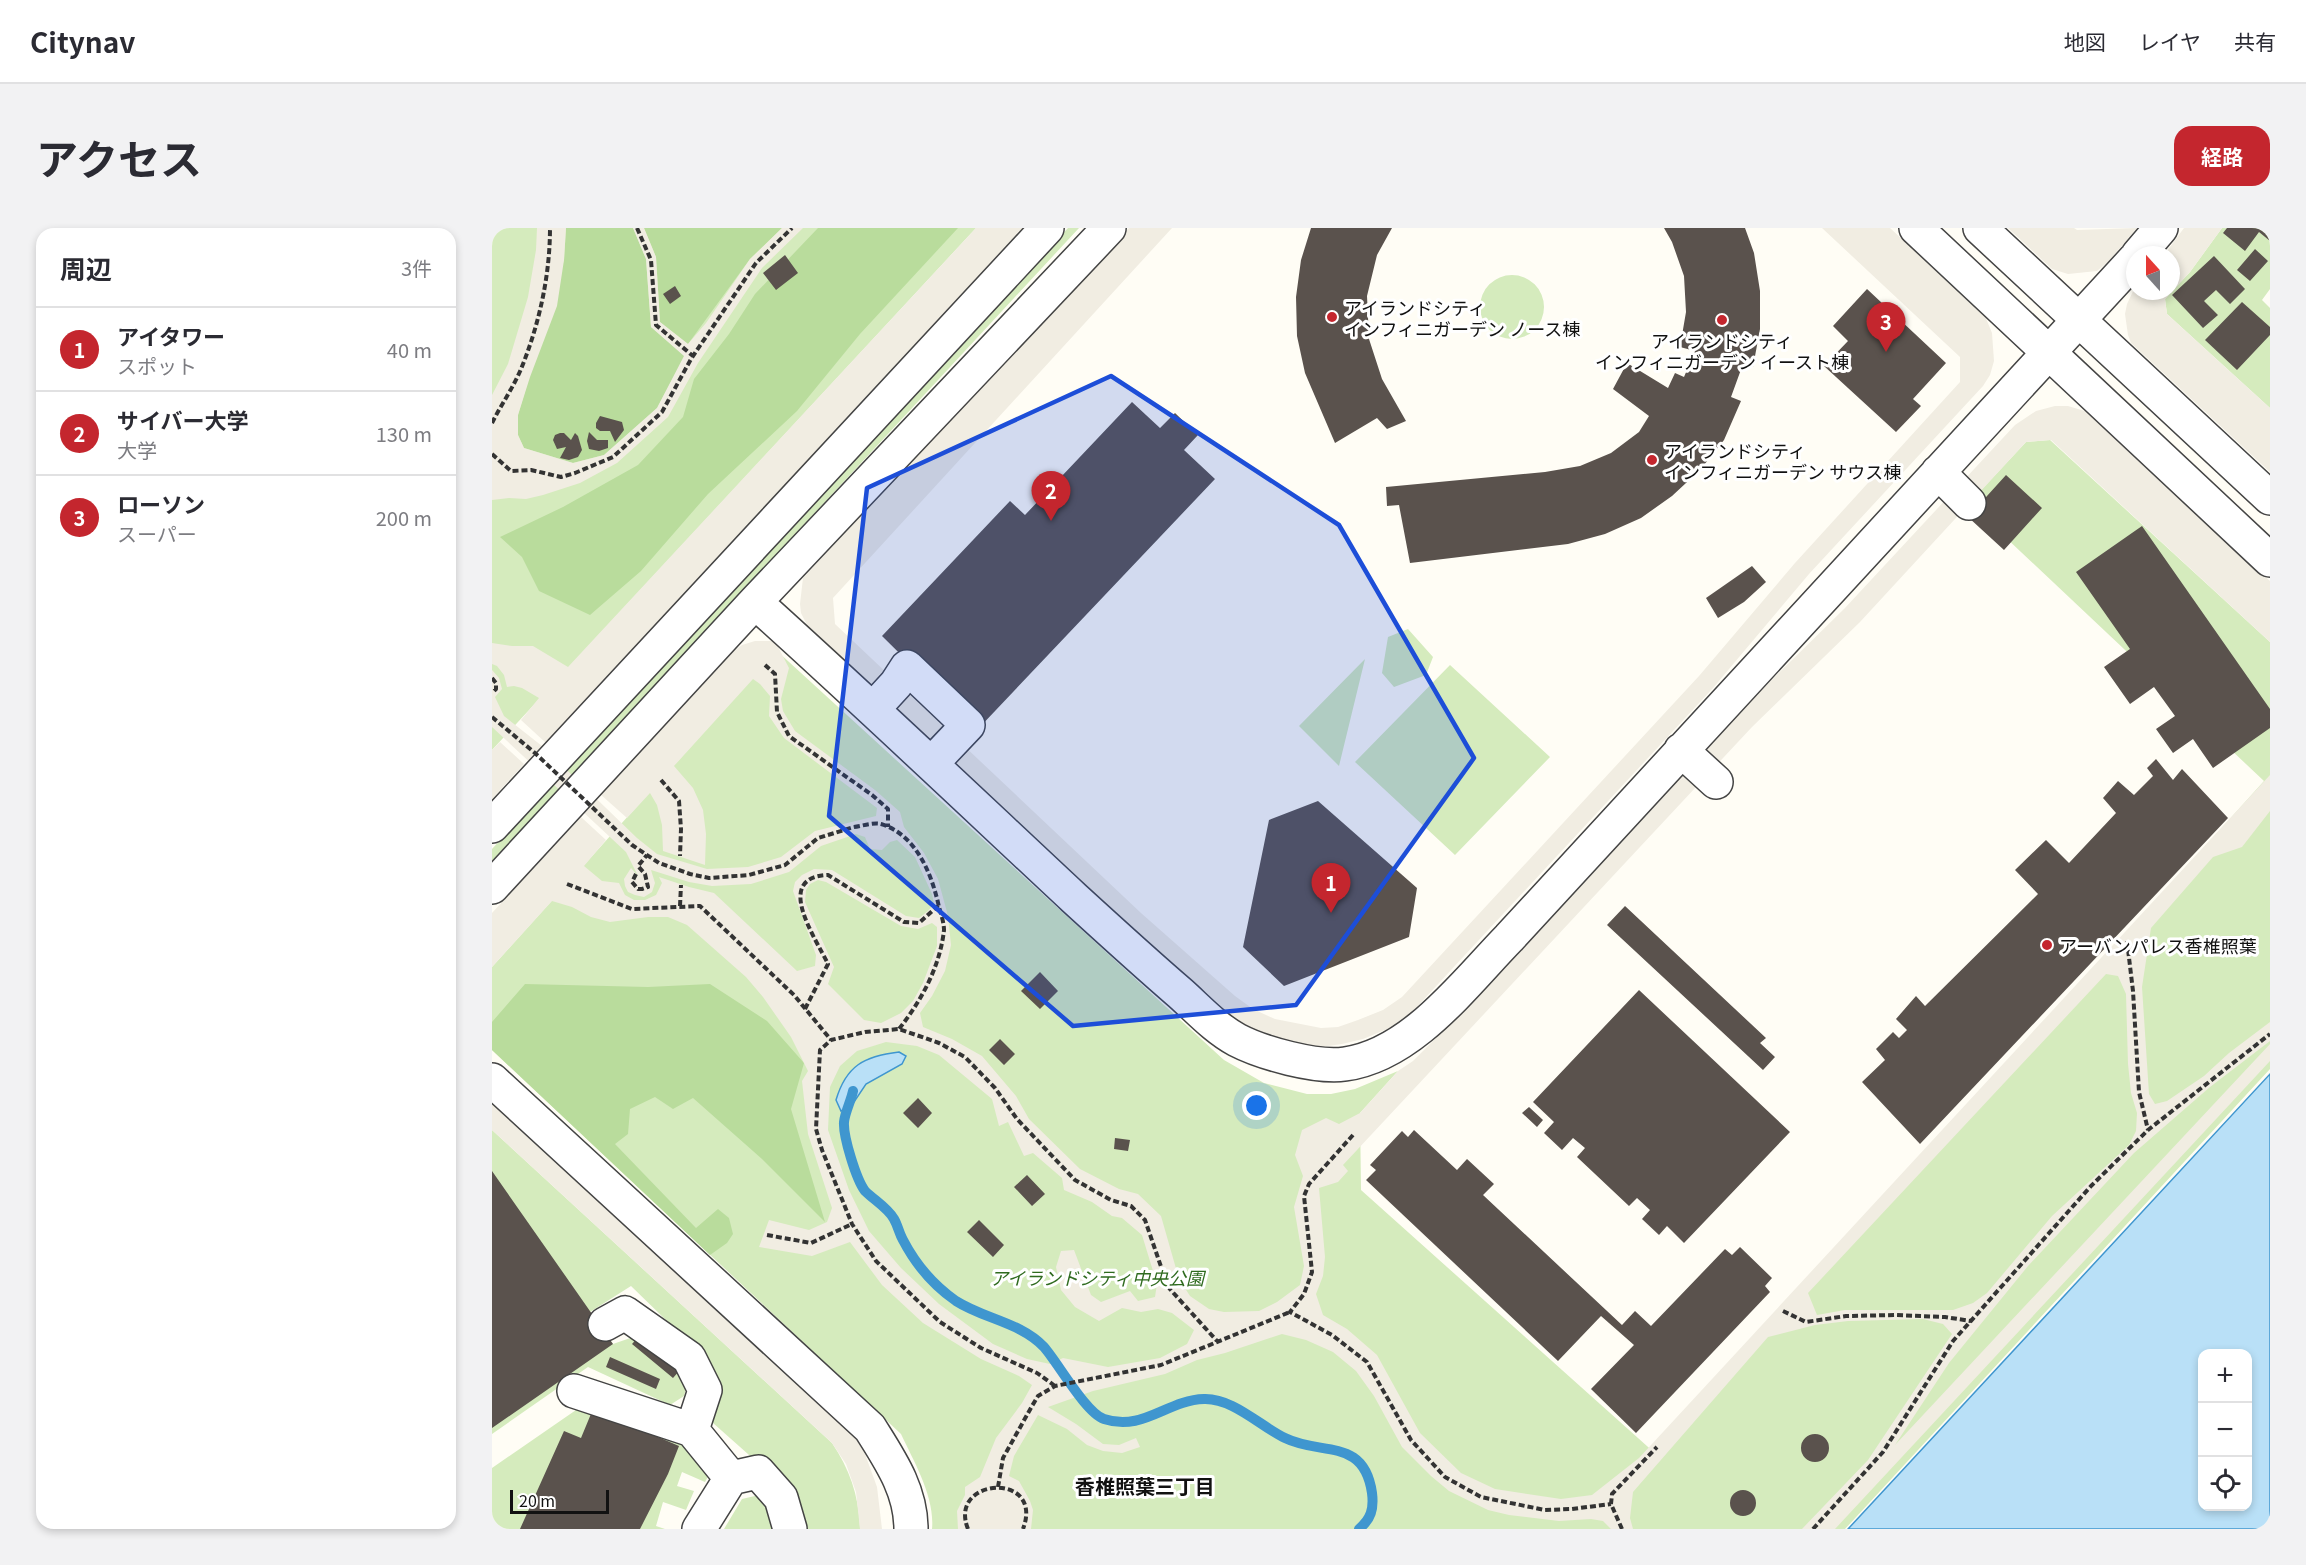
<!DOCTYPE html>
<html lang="ja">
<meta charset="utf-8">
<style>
:root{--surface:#fff;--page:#f2f2f3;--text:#2b2b33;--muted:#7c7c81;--line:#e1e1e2;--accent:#c4262e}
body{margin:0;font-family:Georgia,"Noto Sans JP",serif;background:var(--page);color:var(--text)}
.controls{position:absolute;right:18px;bottom:18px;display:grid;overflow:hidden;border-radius:12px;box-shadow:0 3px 9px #0003}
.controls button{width:54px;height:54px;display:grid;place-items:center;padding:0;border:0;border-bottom:2px solid var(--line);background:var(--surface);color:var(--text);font:30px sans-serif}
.compass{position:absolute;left:1634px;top:18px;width:54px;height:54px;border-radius:50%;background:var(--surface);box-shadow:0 3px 9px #0003;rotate:339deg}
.scale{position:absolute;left:18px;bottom:15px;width:99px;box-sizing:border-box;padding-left:6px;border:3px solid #111;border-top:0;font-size:16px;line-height:21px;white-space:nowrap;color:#111;-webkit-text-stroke:4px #fff;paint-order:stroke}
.you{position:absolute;left:765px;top:878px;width:21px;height:21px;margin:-15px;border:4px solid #fff;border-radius:50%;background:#1a73e8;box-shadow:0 0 0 9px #1a73e833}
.badge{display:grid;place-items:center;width:39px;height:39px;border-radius:50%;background:var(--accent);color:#fff;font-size:20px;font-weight:700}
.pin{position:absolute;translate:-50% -50px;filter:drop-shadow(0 2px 3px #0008)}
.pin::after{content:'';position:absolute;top:32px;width:21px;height:18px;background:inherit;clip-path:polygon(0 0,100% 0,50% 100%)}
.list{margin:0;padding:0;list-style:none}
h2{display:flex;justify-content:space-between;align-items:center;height:78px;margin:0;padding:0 24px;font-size:26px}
h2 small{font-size:20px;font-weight:400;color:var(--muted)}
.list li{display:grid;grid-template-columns:39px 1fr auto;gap:18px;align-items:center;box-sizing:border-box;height:84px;padding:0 24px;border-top:2px solid var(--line)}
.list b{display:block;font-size:22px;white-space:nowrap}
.list p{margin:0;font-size:20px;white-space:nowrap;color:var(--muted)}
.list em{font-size:20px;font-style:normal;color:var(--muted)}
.icon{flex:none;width:33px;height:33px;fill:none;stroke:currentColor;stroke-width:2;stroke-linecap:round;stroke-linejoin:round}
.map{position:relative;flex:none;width:1778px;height:1301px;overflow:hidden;border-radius:18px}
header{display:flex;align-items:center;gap:36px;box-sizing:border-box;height:84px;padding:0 30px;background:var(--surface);border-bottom:2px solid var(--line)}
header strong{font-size:28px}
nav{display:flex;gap:33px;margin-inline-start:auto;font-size:21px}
.intro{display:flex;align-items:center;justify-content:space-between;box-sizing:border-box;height:144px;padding:0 36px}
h1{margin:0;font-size:42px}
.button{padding:15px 27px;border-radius:18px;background:var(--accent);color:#fff;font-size:21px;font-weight:700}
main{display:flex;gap:36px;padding:0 36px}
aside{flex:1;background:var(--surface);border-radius:18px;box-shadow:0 3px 9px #0003}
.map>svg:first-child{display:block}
</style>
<header>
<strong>Citynav</strong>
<nav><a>地図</a><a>レイヤ</a><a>共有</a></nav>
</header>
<div class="intro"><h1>アクセス</h1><a class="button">経路</a></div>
<main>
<aside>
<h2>周辺<small>3件</small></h2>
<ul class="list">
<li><span class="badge">1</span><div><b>アイタワー</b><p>スポット</p></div><em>40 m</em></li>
<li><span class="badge">2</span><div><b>サイバー大学</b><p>大学</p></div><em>130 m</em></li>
<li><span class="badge">3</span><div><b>ローソン</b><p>スーパー</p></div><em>200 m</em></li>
</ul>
</aside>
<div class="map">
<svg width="1778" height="1301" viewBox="0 0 1778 1301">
<rect width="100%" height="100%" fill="#fffdf5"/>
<path fill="#d5ebbd" d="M0 0H484L0 522Z
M576 0H587L0 633V621Z
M1730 0H1778V61L1770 72 1778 80V180L1675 86 1673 71 1698 44Z
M988 79a32 32 0 1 1 64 0a32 32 0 1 1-64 0Z
M1558 212 1778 414V841L1353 1301H440C443 1269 422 1234 409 1206L0 822V739L285 423 732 832 772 855 815 866H839L863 861 906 843 868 885 869 962 1165 1227 1772 553 1477 275 1534 214Z
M916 401 941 429 934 447 902 459 890 445 896 409Z
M873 431 847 538 807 498Z
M958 437 1058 529 963 627 863 534Z
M0 902 340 1215C358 1242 367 1268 368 1301H309L291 1257 221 1195 216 1187 213 1130 139 1058 98 1084 121 1116 147 1107 190 1149 195 1157 192 1168 178 1177 96 1139 0 1206Z
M102 1174 189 1211 219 1243 213 1254 190 1244 185 1258 202 1263 194 1282 171 1274 164 1298 173 1301H0V1240L84 1182Z
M267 1267 278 1274 283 1301H232L250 1271Z"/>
<path fill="#b9dc9c" d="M74 0H141L154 31 159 99 193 128 165 180 112 227 81 235 32 220 26 207V187L72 32Z
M152 0H290L258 31 196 116 168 94 164 29Z
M326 0H466L368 106 305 183 216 266 149 343 98 387 47 363 30 329 8 309 71 279 146 237 191 189 202 151 237 106 263 66Z
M33 756 156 759 218 756 275 793 312 835 299 881 333 994 270 931 201 870 181 881 163 869 138 881 136 906 123 916 204 1000 226 981 237 990 241 1006 235 1015 218 1027 0 822V794Z"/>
<path fill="#f1ede2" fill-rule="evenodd" d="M45 0H74L72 32 65 78 38 149 26 187V207L32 220 81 235 112 227 165 180 192 128 159 99 154 31 141 0H152L164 29 168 94 196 116 214 95 258 31 290 0H311L270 40 206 135 176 189 125 235 88 255 51 267 34 271 17 270 0 272V167L16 136 36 69 44 22Z
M484 0H531L54 515 29 492 47 470 30 460 22 458 15 459 12 447 5 438 0 436V415L20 418H41L76 439Z
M637 0H680L341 370 343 396 649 685 743 768 761 781 783 791 829 800 846 799 866 792 891 782 910 769 1207 448 1303 335 1468 154V129L1330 0H1398L1493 88 1500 105 1502 133 1498 147 1491 158 1317 346 1221 460 921 783 900 799 871 811 850 816 829 819 801 816 751 798 730 783 636 700 390 470 317 401 309 385 308 376 311 350Z
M1516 0H1582L1585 2 1645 0 1617 33 1605 43 1576 46 1560 41Z
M1692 0H1730L1698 44 1673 71 1675 86 1778 180V244L1639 115 1636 107 1633 86 1635 76 1643 59V63H1679V27H1672Z
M1563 178H1576L1596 184 1778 353V414L1559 212 1534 214 1368 394 1260 499 851 937 856 943 846 954 827 960 833 1029 831 1048 824 1066 831 1087 855 1101 885 1127 928 1205 969 1245 1003 1261 1069 1271 1100 1267 1147 1230 1778 547V583L1750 619 1721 629 1659 700 1650 759 1657 866 1663 876 1675 873 1712 848 1737 825 1778 794V813L1718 859 1642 925 1536 1038 1457 1135 1403 1217 1778 816V833L1343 1301H1310L1376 1232 1460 1106 1451 1096 1431 1091 1356 1093 1323 1097 1276 1109 1141 1264 1138 1290 1141 1301H1119L1111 1293 1099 1291 1067 1293 1017 1287 996 1282 957 1263 939 1248 910 1219 882 1168 864 1143 841 1124 814 1112 790 1106 733 1125 705 1132 673 1146 601 1163 556 1179 584 1196 611 1216 627 1217 644 1210 648 1219 630 1225 611 1223 595 1217 575 1201 546 1187 522 1228 517 1248 527 1253 538 1273 541 1282 539 1301H466L465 1283 473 1267V1259L488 1249 504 1210 530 1175 540 1157 527 1148 489 1131 431 1095 390 1057 358 1014 320 1028 267 1019 277 992 317 1002 335 994 340 980 316 906 310 853 316 843 299 809 271 769 254 749 195 697 176 689H156L118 694 99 689 80 679 60 673 0 739V685L89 589 114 612 92 638 110 653 127 655 133 667 142 672H153L164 667 170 655 167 649 197 659 222 665 305 743 323 738 324 727 301 663 303 654 310 647 322 641 340 642 414 688 427 690 436 683 442 676 440 666 423 629 405 612 398 614 390 622 378 621 373 609 364 606 329 618 297 644 259 656 220 658 197 654 159 642 163 655 160 664 152 669 143 667 136 664 133 658 132 651 139 640 146 648 134 624 0 499V442L7 450 10 461 3 469 12 488 50 518 145 610 165 626 215 641 256 639 289 629 323 603 384 588 385 580 292 510 277 488 278 468 268 456 261 451 182 538 201 560 211 582 214 606 213 637 171 623 170 597 165 577 158 565 135 590 108 566 238 426 250 417 263 413H283L297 440 289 471 291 483 303 503 383 562 408 584 412 599 432 625 446 651 456 688 459 717 453 743 440 768 428 785 431 799 460 811 490 828 524 868 537 891 588 941 627 961 646 966 669 988 687 1051 698 1068 717 1081 732 1084 767 1083 785 1074 808 1057 812 1038 802 979 811 948 803 927 810 902 834 890 847 896 868 885 906 843 921 833 949 805 1247 484 1353 380 1523 197 1544 183ZM326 652 334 654 409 698 426 701 440 695 445 699V718L431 755 421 773 409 785 389 795 372 792 336 756 342 739 313 674 314 662 318 656ZM1614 746 1626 748 1634 766 1636 836 1639 865 1645 885 1644 903 1637 917 1560 988 1495 1065 1481 1075 1461 1082H1353L1325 1087 1316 1065ZM394 814 425 818 447 827 500 871 507 898 516 894 532 928 541 925 570 950 572 962 600 974 620 988 630 990 650 1007 665 1056 663 1069 646 1073 638 1063 609 1074 599 1067 582 1022 569 1023 564 1039 569 1062 583 1079 607 1093 630 1080 649 1084 666 1081 680 1085 702 1102 695 1116 668 1130 616 1139 571 1130 558 1136 535 1131 501 1116 447 1076 409 1040 377 1003 357 962 336 902 338 859 348 838 365 823Z
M8 514 32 536 0 571V522Z
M0 873 359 1203 373 1226 385 1259 390 1301H368L364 1264 354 1236 340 1215 0 902Z"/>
<path fill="#b9e0f7" stroke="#3f96cf" stroke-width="1.5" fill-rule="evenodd" d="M407 824 414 828 410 836 374 856 362 874 349 883 344 872C354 838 372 828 407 824Z
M1778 846V1301H1356ZM1710 1126H1756V1278H1710Z"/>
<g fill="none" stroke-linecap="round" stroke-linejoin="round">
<path stroke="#3f96cf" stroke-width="10" d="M361 863C359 873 353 884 352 894 351 908 364 951 373 963 382 972 396 980 402 991 406 998 407 1005 411 1012 424 1037 441 1057 464 1073 492 1091 528 1094 552 1119 566 1135 594 1185 612 1191 651 1204 675 1172 712 1171 741 1170 768 1198 793 1210 829 1228 872 1209 880 1265 882 1281 879 1291 867 1301"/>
</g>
<path fill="#5a524d" d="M819 0H900L885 27 875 68 877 111 890 151 914 193 895 201 885 190 843 215 813 145 805 108 804 69 809 32Z
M1172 0H1253L1262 25 1268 63V101L1261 139 1251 136 1239 169 1249 173 1232 212 1208 242 1180 268 1149 290 1113 306 1076 316 918 335 907 277 895 278 894 259 1053 244 1088 238 1119 225 1147 204 1157 188 1121 161 1135 135 1176 160 1183 145 1192 149 1203 123 1188 119 1194 84 1192 48 1180 14Z
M1735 0H1778V13L1767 4 1753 23 1731 5Z
M1763 21 1776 33 1758 53 1745 42Z
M293 27 306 45 284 62 271 45Z
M1722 28 1753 61 1738 76 1724 62 1712 73 1726 87 1711 100 1680 67Z
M183 58 189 68 178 76 171 66Z
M1375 61 1454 135 1421 171 1429 178 1404 204 1332 138 1356 113 1341 98Z
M1750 74 1778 99V107L1745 142 1713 112Z
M640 174 668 200 683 185 706 207 692 222 723 251 485 502 390 408 518 273 533 287Z
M108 188 130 194 132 202 123 214 118 203H108L104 200V195Z
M97 204 105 212H116V220L107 223 97 221 95 213Z
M68 205H72L79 212 83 205 86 208 90 222 86 229 77 232 68 230 74 219 65 221 61 212 63 207Z
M1514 247 1550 280 1512 322 1476 289Z
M1650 298 1778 481V500L1721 540 1701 511 1681 525 1664 501 1683 488 1662 459 1638 476 1612 439 1638 421 1584 344Z
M1260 338 1274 354 1252 374 1226 390 1214 370Z
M1664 531 1681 552 1690 541 1736 590 1428 916 1370 854 1393 832 1384 821 1401 804 1407 810 1415 802 1404 791 1424 768 1433 778 1546 666 1523 642 1554 612 1577 635 1624 585 1611 570 1626 553 1642 567 1661 548 1655 540Z
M826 573 925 660 917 709 792 758 751 719 777 592Z
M1133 678 1274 810 1268 815 1283 829 1271 842 1115 697Z
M548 744 566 763 548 781 529 763Z
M1147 762 1298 904 1192 1015 1175 998 1167 1007 1150 991 1158 982 1145 970 1137 978 1085 929 1093 920 1081 910 1070 922 1052 905 1062 894 1041 874Z
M508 811 523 826 512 837 497 822Z
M426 870 440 885 426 900 411 885Z
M1037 879 1051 892 1045 899 1030 885Z
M922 902 965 942 975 931 1002 956 991 967 1130 1097 1143 1083 1159 1098 1233 1021 1240 1027 1248 1019 1280 1050 1273 1058 1278 1064 1144 1205 1099 1161 1142 1117 1109 1088 1066 1133 874 952 884 942 878 937 910 903 916 909Z
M623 910 638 912 636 923 622 921Z
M0 943 121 1116 0 1200Z
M535 947 553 966 540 978 522 959Z
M487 992 512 1017 501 1029 475 1004Z
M147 1108 188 1142 181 1150 140 1116Z
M118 1129 168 1151 164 1161 114 1139Z
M101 1181 187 1218 176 1246 148 1301H28L72 1203 89 1210Z
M1309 1220a14 14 0 1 1 28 0a14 14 0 1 1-28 0Z
M1238 1275a13 13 0 1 1 26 0a13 13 0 1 1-26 0Z"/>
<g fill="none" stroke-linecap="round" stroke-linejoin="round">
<g stroke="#444" stroke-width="36">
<path id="minor" d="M1424 0 1778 332
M1488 0 1778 270
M1646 27 1669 0
M1446 244 1477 275
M263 374C371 471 476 571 582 670 617 702 652 734 688 765 706 781 723 800 745 812 770 825 824 840 853 836 920 827 973 755 1017 710L1643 31
M381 481 404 456 415 439 476 497 439 536
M1189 522 1224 554
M0 598 555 0
M0 659 263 374 617 0
M0 852 378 1200C398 1232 419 1262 419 1301
M113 1096 133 1085 197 1130 213 1162 200 1202
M82 1163 200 1202 239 1250
M207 1301 239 1250 266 1244 289 1270 298 1301"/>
</g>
<path stroke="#333" stroke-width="4" stroke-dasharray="6 3" stroke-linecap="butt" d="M145 0 159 32 164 97 201 128
M0 195C9 177 21 160 29 141 47 97 58 48 58 0
M0 226 19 243 39 242 69 249 83 245 121 229 170 184 199 131 264 35 300 0
M273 437 283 446 285 484 297 508 380 567 396 581V599
M0 450 4 455V461L1 464
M169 552 187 573 189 601 188 628
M362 599C370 598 382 594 389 596 425 607 440 647 447 679 449 686 452 695 452 702 448 739 429 773 407 801
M144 646 140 654 146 661H150L156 659 153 646 146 638 155 627
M75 656 140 681 208 678 302 767 339 812
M188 678 189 657
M1635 713 1641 763 1647 864 1656 902
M313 781 336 736C323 709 281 649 336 647L412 694 427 695 447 677
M861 907 817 956 812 968 820 1044 812 1066 798 1084 840 1107 875 1134 919 1212 953 1249 989 1269 1053 1282 1080 1281 1119 1276
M275 1007 319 1015 360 996
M1291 1083 1314 1094 1354 1088 1404 1087 1453 1089 1479 1093
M563 1158 545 1145 489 1120 448 1094 384 1033 360 996 330 922 324 901 328 822 339 812 373 804 407 801 447 815 473 829 503 860 525 891 583 952 619 972 639 978 653 992 676 1059 725 1113
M506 1259 511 1230 540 1178 546 1168 563 1158 669 1137 798 1084
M476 1301C455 1249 553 1243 531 1301
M1130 1301 1119 1276 1120 1266 1165 1219
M1321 1301 1391 1224 1461 1113 1599 958 1656 902 1778 806"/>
<use href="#minor" stroke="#fff" stroke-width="33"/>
<path stroke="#333" stroke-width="4" stroke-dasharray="6 3" stroke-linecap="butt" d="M0 489 43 525 140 617 167 635 198 646 217 650 257 647 293 637 326 610 362 599"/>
</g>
<path fill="#1d4ed8" fill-opacity="0.2" stroke="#1d4ed8" stroke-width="4.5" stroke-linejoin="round" d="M619 148 847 297 982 530 804 777 581 798 337 588 375 260Z"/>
<g fill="#c4262e" stroke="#fff" stroke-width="2">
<circle cx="840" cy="89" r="6"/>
<circle cx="1230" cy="92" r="6"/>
<circle cx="1160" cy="232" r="6"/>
<circle cx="1555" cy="717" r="6"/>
</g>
<g text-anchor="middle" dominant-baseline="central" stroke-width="6" stroke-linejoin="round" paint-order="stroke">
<g font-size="18" fill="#111" stroke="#fff" text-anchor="start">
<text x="852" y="79">アイランドシティ<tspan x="852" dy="21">インフィニガーデン ノース棟</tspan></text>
<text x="1230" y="112" text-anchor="middle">アイランドシティ<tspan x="1230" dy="21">インフィニガーデン イースト棟</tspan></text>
<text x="1172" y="222">アイランドシティ<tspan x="1172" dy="21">インフィニガーデン サウス棟</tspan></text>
<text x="1567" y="717">アーバンパレス香椎照葉</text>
</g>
<g font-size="18" font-style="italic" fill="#2f6b1f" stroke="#fff">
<text x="605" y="1049">アイランドシティ中央公園</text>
</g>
<g font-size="20" font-weight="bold" fill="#111" stroke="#fff">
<text x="653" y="1257">香椎照葉三丁目</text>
</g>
</g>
</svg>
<div class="controls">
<button>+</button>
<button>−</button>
<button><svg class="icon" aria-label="locate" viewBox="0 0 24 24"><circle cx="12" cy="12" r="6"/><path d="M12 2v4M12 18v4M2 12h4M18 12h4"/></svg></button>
</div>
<svg class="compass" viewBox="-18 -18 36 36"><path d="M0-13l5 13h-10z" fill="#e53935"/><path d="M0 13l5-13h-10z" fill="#7c7c81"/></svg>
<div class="scale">20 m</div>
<div class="you"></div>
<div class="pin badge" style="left:839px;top:685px">1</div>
<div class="pin badge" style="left:559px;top:293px">2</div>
<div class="pin badge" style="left:1394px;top:124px">3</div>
</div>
</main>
